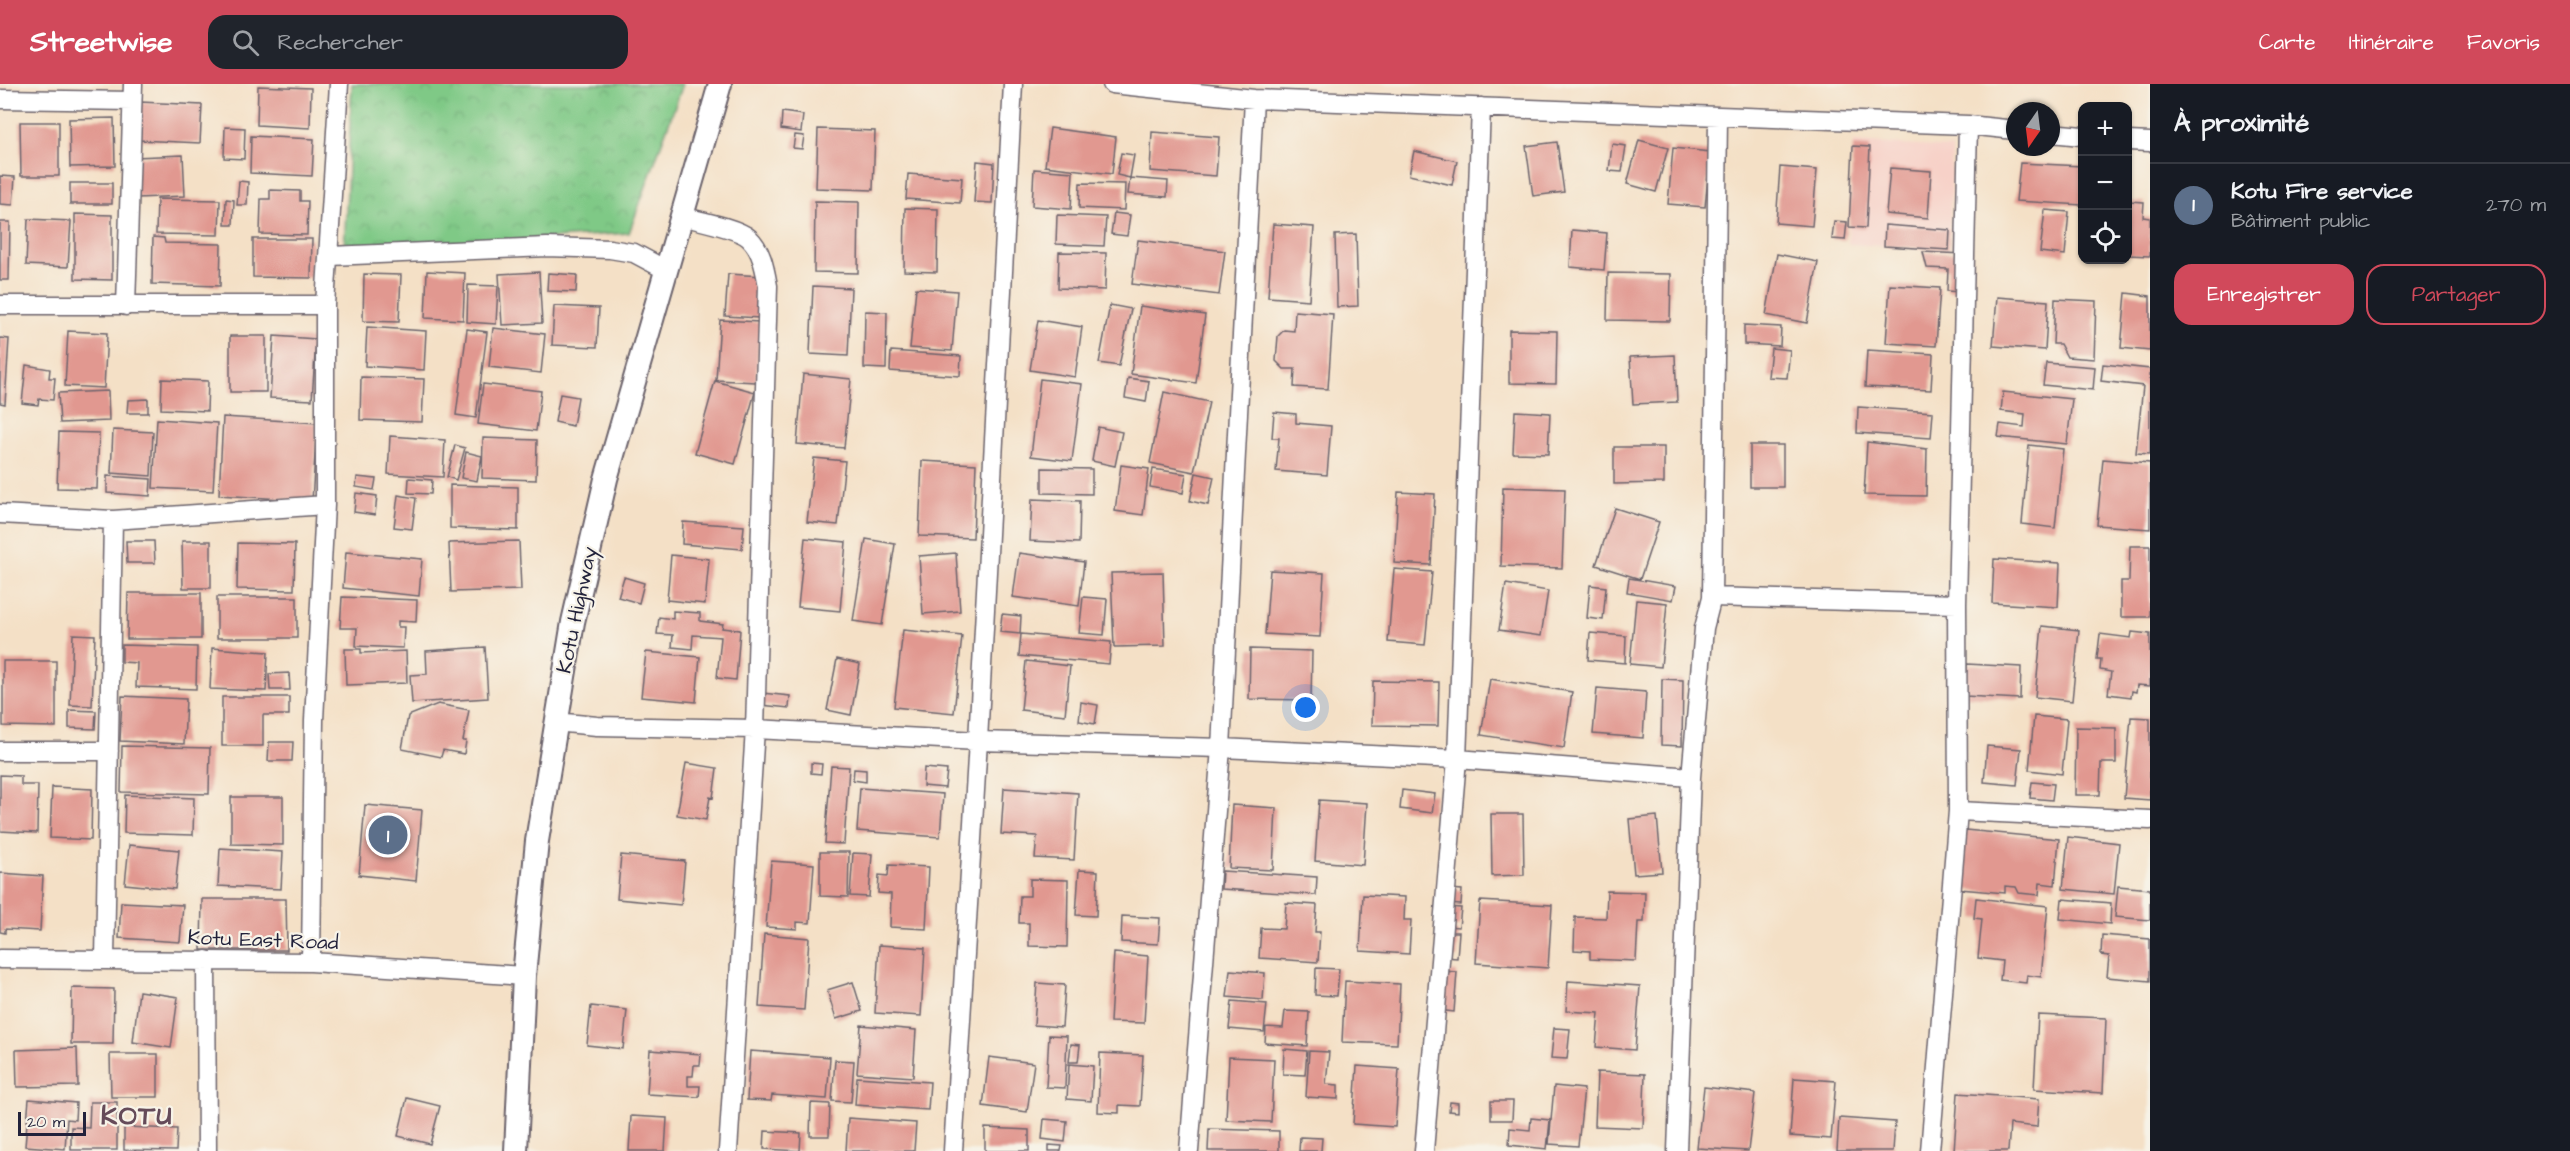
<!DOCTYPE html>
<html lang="fr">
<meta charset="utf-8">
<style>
:root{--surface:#171b24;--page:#20242c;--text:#f1f3f6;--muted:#9ea1a6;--line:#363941;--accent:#d1495b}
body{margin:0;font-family:"Architects Daughter",sans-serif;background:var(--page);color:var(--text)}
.controls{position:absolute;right:18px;top:18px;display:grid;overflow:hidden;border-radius:12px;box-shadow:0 2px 4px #0004}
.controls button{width:54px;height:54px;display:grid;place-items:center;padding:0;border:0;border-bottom:2px solid var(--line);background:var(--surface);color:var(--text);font:30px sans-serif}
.compass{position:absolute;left:2006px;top:18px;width:54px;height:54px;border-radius:50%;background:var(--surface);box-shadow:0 2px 4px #0004;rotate:194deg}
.scale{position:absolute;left:18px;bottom:15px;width:68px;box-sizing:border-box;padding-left:6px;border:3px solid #22223b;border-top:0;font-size:16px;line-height:21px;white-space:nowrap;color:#22223b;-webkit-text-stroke:4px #f7f3e8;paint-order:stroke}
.you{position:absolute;left:1306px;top:624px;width:21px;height:21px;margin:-15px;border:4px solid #fff;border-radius:50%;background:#1a73e8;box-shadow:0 0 0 9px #1a73e833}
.badge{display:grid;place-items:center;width:39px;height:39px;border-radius:50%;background:var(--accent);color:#fff;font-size:20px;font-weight:700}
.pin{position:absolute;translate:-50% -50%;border:3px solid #fff;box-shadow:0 2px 6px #0006}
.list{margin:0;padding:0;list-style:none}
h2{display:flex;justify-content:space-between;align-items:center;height:78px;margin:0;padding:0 24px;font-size:26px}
h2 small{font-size:20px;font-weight:400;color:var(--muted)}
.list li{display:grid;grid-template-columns:39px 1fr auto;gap:18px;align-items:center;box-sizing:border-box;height:84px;padding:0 24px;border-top:2px solid var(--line)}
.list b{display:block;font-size:22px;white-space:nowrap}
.list p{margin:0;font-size:20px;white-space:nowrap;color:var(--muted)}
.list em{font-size:20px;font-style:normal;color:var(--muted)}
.actions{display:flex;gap:12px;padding:18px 24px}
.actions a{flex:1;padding:14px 0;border:2px solid var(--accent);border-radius:18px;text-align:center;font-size:21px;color:var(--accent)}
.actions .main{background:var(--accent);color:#fff}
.icon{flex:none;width:33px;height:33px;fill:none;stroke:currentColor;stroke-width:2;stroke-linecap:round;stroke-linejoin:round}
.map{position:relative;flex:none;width:2150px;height:1067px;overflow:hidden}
header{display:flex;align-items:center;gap:36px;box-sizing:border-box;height:84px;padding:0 30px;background:var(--accent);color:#fff}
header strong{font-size:28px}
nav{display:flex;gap:33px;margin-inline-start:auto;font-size:21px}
.search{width:420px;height:54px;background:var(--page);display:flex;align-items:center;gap:15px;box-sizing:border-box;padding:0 21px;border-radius:18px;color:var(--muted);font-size:22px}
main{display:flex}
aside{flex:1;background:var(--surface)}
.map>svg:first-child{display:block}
</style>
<header>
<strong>Streetwise</strong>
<div class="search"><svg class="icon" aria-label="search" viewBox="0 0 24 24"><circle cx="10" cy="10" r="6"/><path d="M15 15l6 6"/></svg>Rechercher</div>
<nav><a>Carte</a><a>Itinéraire</a><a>Favoris</a></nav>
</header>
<main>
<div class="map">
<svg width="2150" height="1067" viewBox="0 0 2150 1067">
<defs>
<pattern id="park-crowns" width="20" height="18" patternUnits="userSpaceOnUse" patternTransform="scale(1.5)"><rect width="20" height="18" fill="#7fc986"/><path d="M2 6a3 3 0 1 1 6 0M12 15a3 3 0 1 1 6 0" fill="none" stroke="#6dac75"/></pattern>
</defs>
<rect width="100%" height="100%" fill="#f7f3e8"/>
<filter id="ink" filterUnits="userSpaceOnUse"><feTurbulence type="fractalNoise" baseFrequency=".0167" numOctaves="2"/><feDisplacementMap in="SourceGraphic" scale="12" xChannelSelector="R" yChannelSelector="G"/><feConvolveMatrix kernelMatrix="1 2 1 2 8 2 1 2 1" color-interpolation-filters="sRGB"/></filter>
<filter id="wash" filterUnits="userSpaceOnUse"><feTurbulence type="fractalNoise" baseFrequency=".008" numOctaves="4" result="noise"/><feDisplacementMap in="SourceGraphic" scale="24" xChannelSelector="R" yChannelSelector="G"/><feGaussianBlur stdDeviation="1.35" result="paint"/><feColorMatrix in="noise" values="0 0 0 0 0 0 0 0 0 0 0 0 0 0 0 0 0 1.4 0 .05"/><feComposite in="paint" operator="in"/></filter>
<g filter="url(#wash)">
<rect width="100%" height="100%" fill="#f4e0c6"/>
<path fill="#f7d1c8" d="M1853 58 1952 64 1949 166 1848 160Z"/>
<path fill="url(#park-crowns)" stroke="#507660" stroke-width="1.5" d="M352 0H683L629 149 344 168Z"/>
<g id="blocks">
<path fill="#e19890" d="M258 2 311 4 310 44 257 41Z
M140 18 202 21 200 59 138 56Z
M782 28 803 31 801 48 781 45Z
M114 34 115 82 70 83 69 35Z
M20 38H59V92H21Z
M225 43 245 44 244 75 224 74Z
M1050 44 1116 53 1112 90 1045 82Z
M818 45 875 47 873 106 816 104Z
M1152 48 1219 53 1216 92 1150 87Z
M795 51 804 52 802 65 793 64Z
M251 52 314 55 312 92 250 89Z
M1639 56 1668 64 1656 108 1627 100Z
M1557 58 1564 108 1533 112 1526 62Z
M1612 60 1626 62 1622 88 1609 87Z
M1853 62 1870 63 1866 144 1849 143Z
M1673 64 1710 68 1705 123 1668 120Z
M1414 67 1457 77 1452 101 1409 91Z
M1121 69 1134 71 1130 94 1117 91Z
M183 71 185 112 137 114 135 73Z
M977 77 994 79 992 119 974 118Z
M2020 79 2082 82V121L2016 117Z
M1780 83 1817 86 1812 142 1776 139Z
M1890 84 1931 87 1928 134 1886 130Z
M1034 85 1073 88 1071 125 1032 122Z
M908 90 962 94 960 119 906 115Z
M0 92 15 93 13 121 0 120Z
M1130 94 1168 97 1167 113 1128 110Z
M239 97 248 98 247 121H237Z
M70 99H112V120H70Z
M1080 99 1125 100 1124 126 1079 124Z
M270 106 300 107V117H308L307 151 260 150 261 115H270Z
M157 115 220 116 219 151 156 150Z
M226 115 234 116 233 141H225Z
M815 117 859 118 858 189 814 188Z
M2128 117 2144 118 2143 133 2150 134V172L2128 171Z
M905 124 938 125 937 188 904 187Z
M2045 126 2069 128 2065 171 2040 168Z
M1114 129 1130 131 1127 152 1111 150Z
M75 130 112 131V196L75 195Z
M1057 131 1106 133 1104 162 1056 160Z
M28 135 71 137 68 183 26 181Z
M1834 137 1847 138 1845 156 1832 155Z
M0 138H10L9 196H0Z
M1273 140 1314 143 1309 216 1268 213Z
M1885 141 1950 146 1949 166 1884 162Z
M1572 146 1607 149 1604 186 1570 183Z
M1356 150 1358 222 1337 223 1335 151Z
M153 153 164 154 165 159 221 160 220 202 152 200Z
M253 155H312L311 194 253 193Z
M1138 156 1225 167 1219 211 1132 200Z
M1059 168 1106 169 1105 206 1058 204Z
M1923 168 1963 170 1961 208 1947 207 1948 185 1927 184Z
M1777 170 1818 178 1807 239 1766 231Z
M427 187 465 189 463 236 425 234Z
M539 188 542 239 502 241 499 190Z
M548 189 577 191 576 208 547 207Z
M1608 189 1671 190 1670 237 1607 236Z
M364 190 401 191 399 238 363 237Z
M728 190 762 192 760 234 725 232Z
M468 201 498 202 496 240 467 238Z
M1890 201 1940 204 1936 262 1886 259Z
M813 202 851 204 848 272 810 270Z
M916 204 957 207 952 267 910 264Z
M2126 209 2150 212V267L2121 264Z
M1997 213 2048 217 2045 266 1993 262Z
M2055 215 2096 217 2094 275 2067 273 2060 260H2053Z
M1110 221 1131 225 1119 282 1099 279Z
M554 222 599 224 597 263 552 261Z
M1140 222 1205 231 1196 299 1131 290Z
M865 227 887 228 886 285 864 284Z
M1295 227 1333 230 1328 305 1294 303 1295 285H1284L1276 277 1278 252 1284 246 1294 247Z
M720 236 760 238 756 298 716 296Z
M1038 236 1082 243 1075 293 1030 286Z
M1744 241 1781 243 1780 262 1744 260Z
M367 243 426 247 424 286 365 282Z
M493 244 545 250 541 289 489 283Z
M467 245 487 248 476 334 456 331Z
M1509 246 1557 247 1556 300 1509 299Z
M68 247 107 249 104 304 65 302Z
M230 252H266V308H230Z
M274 252 316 255 312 316 270 314Z
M0 254 9 255 5 320 0 319Z
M1771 264 1790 266 1787 294 1768 293Z
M1867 266 1933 270 1931 306 1865 303Z
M891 267 961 272 960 292 890 287Z
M1675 271 1677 318 1633 320 1630 273Z
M2046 279 2095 283 2093 306 2043 301Z
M2103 280 2150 285V370L2136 369 2143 302 2101 297Z
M26 281 50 285 49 294H55L53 316 39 315 38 321 22 319Z
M803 290 851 295 844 364 797 360Z
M361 293 424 295 422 338 360 336Z
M1128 294 1149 297 1146 318 1125 314Z
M162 295 208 297 207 327 161 325Z
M1040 295 1082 300 1072 377 1031 372Z
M715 297 755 308 735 380 695 369Z
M483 300 541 307 536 347 478 340Z
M108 307 109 337 60 339 58 309Z
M1164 308 1209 318 1194 388 1150 379Z
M2003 308 2072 315 2067 360 1998 353 2000 340 2024 343 2025 330 2001 327Z
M560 310 578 313 573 342 555 338Z
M148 315V329H127L128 316Z
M1858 323 1933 328 1931 354 1857 349Z
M1515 327 1550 329 1548 370 1513 369Z
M1274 328 1296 330V339L1331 342 1327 391 1276 387 1279 354H1272Z
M223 333 317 339 312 417 219 411Z
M157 335 217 339 213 407 153 404Z
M1098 343 1122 348 1115 382 1092 377Z
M113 346 153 348 151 392 111 389Z
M59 348 99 349 97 405 57 404Z
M390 352 445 356 443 393 388 390Z
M483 354 537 356 536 396 482 394Z
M1867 358 1927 365 1926 412 1864 411Z
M455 361 465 364 456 396 447 393Z
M1750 361H1783V403H1750Z
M2029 361 2063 365 2055 444 2022 440Z
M1614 363H1664V399L1614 400Z
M466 368 482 372 477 397 461 394Z
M814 374 845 377 838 441 807 438Z
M2103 375 2150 379V445L2097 441Z
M922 377 976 380 973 454 919 452Z
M1121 381 1149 385 1143 431 1115 427Z
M1042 384 1092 385V410L1042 409Z
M1153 385 1186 390 1183 409 1150 403Z
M1196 389 1214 393 1208 421 1190 417Z
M107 392 151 395 150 412 107 409Z
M357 393 376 395 374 406 356 403Z
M409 394 432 396 431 410 408 409Z
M450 401 518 403V446L450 444Z
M1503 403 1565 405 1562 484 1501 482Z
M1398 408 1435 410 1431 481 1394 479Z
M356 409 377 412 375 431 354 428Z
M398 411 416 414 412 445 394 443Z
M1032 415 1080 417 1079 459 1030 457Z
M1615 424 1659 438 1640 495 1596 481Z
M683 438 744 442 742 465 682 460Z
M805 454 846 458 840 527 798 523Z
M866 455 895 460 882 541 853 537Z
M126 457H154L155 479H127Z
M182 457H211V504H183Z
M519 457 521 506 451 508 449 459Z
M238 459 295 460 294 506 237 505Z
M2130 462H2150V533H2121V497H2129Z
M346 468 422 475 419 512 343 504Z
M956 469 960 527 923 530 919 472Z
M1019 469 1084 478 1079 522 1013 513Z
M671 471 709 475 705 520 667 516Z
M1994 475 2060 479 2058 523 1992 519Z
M1394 485 1432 488 1425 561 1388 558Z
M1270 486 1324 489 1320 553 1265 550Z
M1163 488 1165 562 1114 563 1111 489Z
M624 493 644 499 639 519 618 513Z
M1629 494 1676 502 1673 516 1627 508Z
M1506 500 1548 507 1541 552 1499 546Z
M1590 501 1606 503 1603 536 1587 534Z
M128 509H201V555H127Z
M217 513H297V554H217Z
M342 513 417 516 416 538 398 537V543H404L403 564 356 562 357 544H340Z
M1083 513 1107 515 1104 551 1079 549Z
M1636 516 1667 519 1661 583 1630 580Z
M673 527 700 529V537L723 540 722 544 740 546 736 596 717 594 721 553 693 551 692 565 672 563 673 551 657 550 659 533 673 535Z
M1002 530 1021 532 1020 550 1000 548Z
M2042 542 2079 546 2072 617 2035 613Z
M903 546 962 552 954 629 894 623Z
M2132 548 2150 550V602L2137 601 2136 608 2132 607 2131 613 2108 610 2111 588 2100 586 2101 575H2097L2100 550 2131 554Z
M1590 549 1626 552 1625 579 1588 576Z
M73 550 95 551 92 622 70 621Z
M1021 550 1111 558 1109 580 1019 572Z
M122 561 197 563 196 605 136 603 137 579 122 578Z
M485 563 488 614 412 619 410 591 427 590 426 567Z
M212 564 268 568 266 607 210 605Z
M345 565H361V569L406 567 407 599 346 601Z
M1250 565 1312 567 1311 616 1249 615Z
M646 568 700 573 696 618 641 613Z
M837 575 860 580 851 631 827 626Z
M3 577H56V643L3 642Z
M1026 577 1070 582 1065 631 1021 626Z
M1967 580 2021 583 2020 615 1965 612Z
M289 589 290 606H270L269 590Z
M1490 595 1572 608 1564 664 1481 651Z
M1662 595 1683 596 1682 662 1661 661Z
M1373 597 1439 598 1438 642 1372 641Z
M1597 604 1646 608 1643 654 1593 650Z
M762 609 790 612 789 624 761 621Z
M122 612 186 615 184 660 120 657Z
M222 613H289V631H263V662H222Z
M1081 618 1098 621 1095 640 1079 637Z
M438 620 469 626 463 657H466L464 670 443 666 441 673 402 665 408 632Z
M69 626 96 627 95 645 69 644Z
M2034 632 2067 635 2062 690 2029 686Z
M2131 633 2150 634V716L2124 714Z
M2076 643 2116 644V679H2101L2100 711H2075Z
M269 658H293L292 677H268Z
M122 662 210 664 209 710 121 708Z
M1987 662 2021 665 2017 701 1984 698Z
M686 679 717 684 713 714 710 713 706 736 677 731Z
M811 679 822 680 821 690 811 689Z
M831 682 849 683 844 760 825 759Z
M924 684 947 686 945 704 923 702Z
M854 685 866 686V698L853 696Z
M0 691 21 692V701H38L37 749 0 747Z
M2032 698 2054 700 2052 716 2030 714Z
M52 703 92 705 91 756 50 754Z
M860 704 943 710 940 753 857 747Z
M1004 704 1078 709 1074 776 1035 774 1037 752 1001 750Z
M1402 706 1435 710 1432 729 1400 725Z
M125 711 194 714 193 751 124 749Z
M231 713H283V761L231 760Z
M1319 716 1367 719 1363 781 1315 777Z
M365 721 422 726 416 797 359 791Z
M1232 721 1276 724 1273 786 1229 784Z
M1491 730H1523L1524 791 1492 792Z
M1657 732 1662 788 1634 790 1629 735Z
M1965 746 2059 755 2055 801 2040 799 2039 811 2019 809 2016 803 2005 802V809L1960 805Z
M2068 753 2119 759 2114 810 2063 805Z
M129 761 179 766 175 805 125 800Z
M220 764 283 768 281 805 218 802Z
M820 768H849L848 813 820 812Z
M853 769 872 770 869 813 850 812Z
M621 771 685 777 681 821 617 815Z
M771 777 814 780 810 839 797 838V845L766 843Z
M889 781 929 783 926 845 890 843 891 810 878 809 879 791 888 792Z
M1079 786 1098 787 1096 832 1076 831Z
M1222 787 1317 793 1316 811 1221 805Z
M0 789 43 792 40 847 5 845V849L0 848Z
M1030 795 1068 796 1067 863 1029 862V839H1019L1020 812H1030Z
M2118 802 2150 805V836L2115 833Z
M1450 805 1462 806 1461 821 1448 820Z
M1607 807 1645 808 1644 838H1638L1636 877 1590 875V867L1574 866 1575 833 1606 834Z
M1363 811 1405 813 1404 836H1411L1409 870 1360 867Z
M1976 814 2048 822 2041 893 2027 891 2026 899 2000 896 2002 877 1978 874 1982 835 1974 834Z
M202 815H286L287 866H201Z
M2062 815 2111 819 2110 840 2060 835Z
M1480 817 1552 821 1548 884 1476 879Z
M121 818 183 821 180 858 119 854Z
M1286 819 1317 821 1315 848H1320L1318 878 1259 874 1261 844 1284 845Z
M1447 823 1461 824 1459 843 1446 842Z
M1122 832 1160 834 1158 860 1121 858Z
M1446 848H1459L1457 874 1444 873Z
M764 850 809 854 804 926 759 923Z
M2102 851 2150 855V897L2107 893 2109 872 2101 871Z
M879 861 925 864 921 932 875 929Z
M1114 869 1148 872 1144 939 1110 938Z
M1316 884 1339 885 1337 912 1315 911Z
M1230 886 1265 889 1263 916 1227 913Z
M1442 887 1457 888 1454 928 1438 926Z
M1345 897 1400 900 1397 960 1342 958Z
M1568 897 1640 902 1635 966 1596 963 1599 929 1566 927Z
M853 898 862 927 836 935 827 906Z
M1037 899 1065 901 1062 943 1034 941Z
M72 904 114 905 113 960H71Z
M139 907 178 913 171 964 133 958Z
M1232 917 1267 920 1264 948 1229 945Z
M591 922 627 926 623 965 587 961Z
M1285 927 1309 928 1307 962 1265 959 1266 943 1283 944Z
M2038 931 2106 934 2103 1009 2034 1005Z
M861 941 916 946 913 993 857 989Z
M1554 944 1570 945 1567 975 1551 974Z
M1049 951 1067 952 1065 1004 1046 1003Z
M1071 960 1080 961 1078 978H1069Z
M77 964 78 1002 17 1003 16 966Z
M1284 965 1307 967 1305 991 1283 990Z
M650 966 701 970 700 981H694L693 992H688V1002H700L699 1013 647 1010Z
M750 967 830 973 827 1015 772 1011 771 1017 747 1016Z
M1309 967 1329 968 1326 1000 1338 1001V1015L1306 1013Z
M1100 969 1143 971 1140 1022 1119 1021V1029L1098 1028Z
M110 970H158V1013H111Z
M989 973 1034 979 1027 1028 983 1022Z
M1229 973 1274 975 1271 1038 1226 1036Z
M835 976 854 977 851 1018 832 1017Z
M1069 980 1093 982 1091 1017 1067 1015Z
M1357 982 1399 985 1395 1043 1353 1040Z
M1597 988 1645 990 1643 1044 1595 1042Z
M857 993 930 998 928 1026 855 1021Z
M1794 994 1836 997 1831 1055 1790 1052Z
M1554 1002 1584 1005 1578 1062 1549 1060Z
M1704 1003 1755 1009 1748 1067 1697 1064Z
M1958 1009 2039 1015 2037 1043 2010 1040 2008 1067H1954Z
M407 1014 440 1022 430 1060 398 1052Z
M29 1015 76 1019 75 1036 67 1035 65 1065 25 1062Z
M1491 1017H1513L1512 1036H1491Z
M90 1018H117V1066H71V1043L89 1044Z
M1450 1018 1458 1019V1028L1449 1027Z
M811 1019 830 1020 829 1052H810Z
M631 1032 667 1034 665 1067H629Z
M848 1034 916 1039 914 1067H846Z
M1531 1034 1550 1036 1547 1065 1509 1061 1510 1044 1530 1046Z
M1839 1034 1895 1038 1893 1067H1837Z
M1044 1035 1067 1037 1065 1058 1042 1055Z
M124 1043 177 1045 176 1067 124 1066Z
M985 1044 1029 1046V1067H985Z
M1209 1045 1279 1047V1067H1208Z
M765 1047 801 1049 800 1067 764 1065Z
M1300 1053 1322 1054 1321 1067H1299Z
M1049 1061 1062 1062 1061 1067H1049Z"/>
</g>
</g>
<g filter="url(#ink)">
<use href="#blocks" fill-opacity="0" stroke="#6c646c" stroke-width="1.5"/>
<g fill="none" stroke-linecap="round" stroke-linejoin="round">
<g stroke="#6c646c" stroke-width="21">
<path id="minor" d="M1112 0 1254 15 1968 41 2015 46
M0 15 132 17
M2051 49 2082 52
M2128 57 2150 58
M681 132C696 136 738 144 749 154 762 166 765 186 768 202L755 645 728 1067
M330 172 547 163 610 165 634 169 666 186
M0 221H325
M126 222 133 0
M0 430 113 436 325 421
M1712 513 1957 520
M555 638 597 642 755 645 978 657 1221 664 1457 675 1691 693
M0 667H109
M1958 727 2150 736
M0 875 311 878 524 892
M105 875 113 436
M206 876 207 1067
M311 878 314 636 325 421V221L339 0
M953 1067 978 657 1013 0
M1189 1067 1221 664 1254 15
M1424 1067 1457 675 1481 23
M1677 1067 1691 693 1704 544 1712 513 1718 34
M1930 1067 1958 727 1957 520 1968 41"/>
</g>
<g stroke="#6c646c" stroke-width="26">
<path id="tertiary" d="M516 1067 524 892 537 757 573 538 606 395 720 0"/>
</g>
<use href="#minor" stroke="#fff" stroke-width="18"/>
<use href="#tertiary" stroke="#fff" stroke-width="22"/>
</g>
</g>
<g text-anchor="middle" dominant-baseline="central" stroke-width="4.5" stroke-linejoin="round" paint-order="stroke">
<g font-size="21" fill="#22223b" stroke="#f7f3e8">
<text transform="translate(577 526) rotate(-78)">Kotu Highway</text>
<text transform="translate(263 856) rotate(2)">Kotu East Road</text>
</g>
<g font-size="27" font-weight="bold" letter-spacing="1.5" fill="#654b59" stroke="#f7f3e8">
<text x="137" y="1032">KOTU</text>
</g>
</g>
</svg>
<div class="controls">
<button>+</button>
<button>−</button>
<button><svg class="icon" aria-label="locate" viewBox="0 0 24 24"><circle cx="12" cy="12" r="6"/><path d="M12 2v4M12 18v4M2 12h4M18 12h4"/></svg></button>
</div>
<svg class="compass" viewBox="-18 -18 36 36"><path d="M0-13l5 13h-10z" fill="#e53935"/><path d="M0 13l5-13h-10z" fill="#9ea1a6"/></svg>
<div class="scale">20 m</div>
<div class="you"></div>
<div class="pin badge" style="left:388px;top:751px;background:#5c6f8a">1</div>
</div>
<aside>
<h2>À proximité<small></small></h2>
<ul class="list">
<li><span class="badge" style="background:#5c6f8a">1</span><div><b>Kotu Fire service</b><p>Bâtiment public</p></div><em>270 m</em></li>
</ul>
<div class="actions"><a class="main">Enregistrer</a><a>Partager</a></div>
</aside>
</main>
